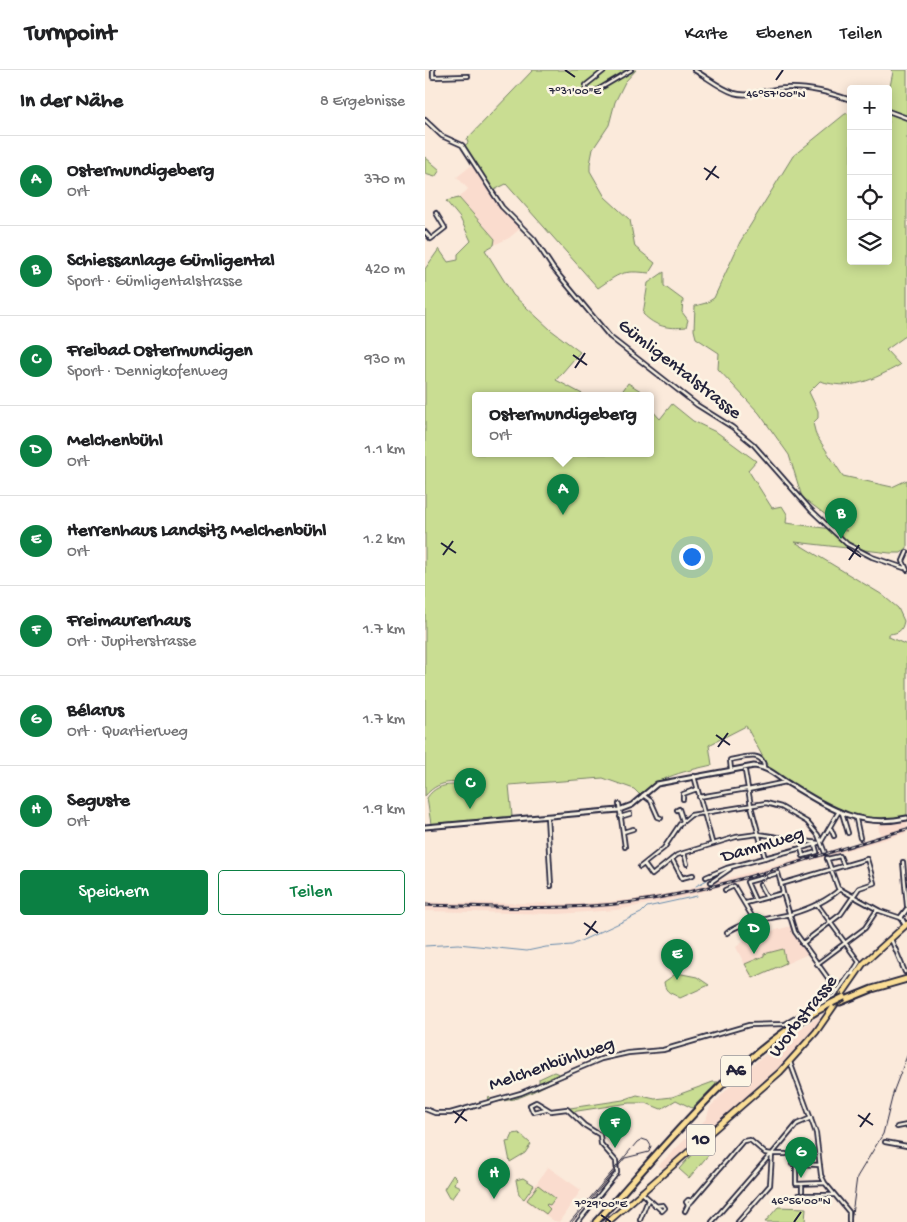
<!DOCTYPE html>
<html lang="de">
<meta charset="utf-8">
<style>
:root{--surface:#fff;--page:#f6f6f6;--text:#202124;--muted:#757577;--line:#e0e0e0;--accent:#0b8043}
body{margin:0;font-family:"Gochi Hand",sans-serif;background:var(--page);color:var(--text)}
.controls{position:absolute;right:15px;top:15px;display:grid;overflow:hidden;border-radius:5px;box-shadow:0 2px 12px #0003}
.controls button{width:45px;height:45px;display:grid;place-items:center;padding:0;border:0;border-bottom:1px solid var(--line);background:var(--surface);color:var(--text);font:25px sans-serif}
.you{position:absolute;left:266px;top:486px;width:18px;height:18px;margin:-12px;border:4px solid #fff;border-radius:50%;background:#1a73e8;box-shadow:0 0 0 8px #1a73e833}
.badge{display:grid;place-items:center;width:32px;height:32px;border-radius:50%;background:var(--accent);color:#fff;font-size:16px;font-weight:700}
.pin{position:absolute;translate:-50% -41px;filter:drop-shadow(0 1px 2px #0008)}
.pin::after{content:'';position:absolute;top:26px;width:18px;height:15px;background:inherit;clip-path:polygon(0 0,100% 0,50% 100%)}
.popup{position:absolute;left:47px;top:322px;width:182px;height:65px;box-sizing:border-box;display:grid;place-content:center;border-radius:5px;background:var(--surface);filter:drop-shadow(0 1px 4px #0005);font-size:16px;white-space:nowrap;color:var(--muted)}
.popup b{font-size:19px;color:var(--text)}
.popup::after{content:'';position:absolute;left:50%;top:100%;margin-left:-10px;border:10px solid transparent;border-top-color:var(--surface)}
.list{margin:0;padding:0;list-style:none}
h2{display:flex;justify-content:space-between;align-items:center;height:65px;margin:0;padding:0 20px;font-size:21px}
h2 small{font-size:16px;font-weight:400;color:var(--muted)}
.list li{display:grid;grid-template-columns:32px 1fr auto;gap:15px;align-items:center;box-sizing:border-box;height:90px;padding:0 20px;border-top:1px solid var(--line)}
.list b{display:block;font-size:19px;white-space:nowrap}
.list p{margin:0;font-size:16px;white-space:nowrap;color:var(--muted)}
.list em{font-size:16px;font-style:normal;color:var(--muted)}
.actions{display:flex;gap:10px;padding:15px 20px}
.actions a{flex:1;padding:11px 0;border:1px solid var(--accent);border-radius:5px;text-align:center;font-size:18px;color:var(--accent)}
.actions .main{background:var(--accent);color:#fff}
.icon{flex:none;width:28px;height:28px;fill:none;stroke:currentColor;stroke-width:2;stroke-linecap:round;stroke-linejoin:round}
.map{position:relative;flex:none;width:482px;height:1152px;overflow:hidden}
header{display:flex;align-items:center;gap:30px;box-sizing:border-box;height:70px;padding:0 25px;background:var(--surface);border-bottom:1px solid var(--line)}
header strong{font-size:24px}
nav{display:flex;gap:28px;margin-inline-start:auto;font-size:18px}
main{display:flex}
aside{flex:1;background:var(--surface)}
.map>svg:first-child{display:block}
</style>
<header>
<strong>Turnpoint</strong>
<nav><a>Karte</a><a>Ebenen</a><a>Teilen</a></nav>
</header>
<main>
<aside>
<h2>In der Nähe<small>8 Ergebnisse</small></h2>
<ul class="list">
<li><span class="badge">A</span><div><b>Ostermundigeberg</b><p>Ort</p></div><em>370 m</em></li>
<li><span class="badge">B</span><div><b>Schiessanlage Gümligental</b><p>Sport · Gümligentalstrasse</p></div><em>420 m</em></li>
<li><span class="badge">C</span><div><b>Freibad Ostermundigen</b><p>Sport · Dennigkofenweg</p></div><em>930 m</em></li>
<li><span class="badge">D</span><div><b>Melchenbühl</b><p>Ort</p></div><em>1.1 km</em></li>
<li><span class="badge">E</span><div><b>Herrenhaus Landsitz Melchenbühl</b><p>Ort</p></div><em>1.2 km</em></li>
<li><span class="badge">F</span><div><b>Freimaurerhaus</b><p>Ort · Jupiterstrasse</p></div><em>1.7 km</em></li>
<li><span class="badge">G</span><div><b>Bélarus</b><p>Ort · Quartierweg</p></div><em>1.7 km</em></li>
<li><span class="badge">H</span><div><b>Seguste</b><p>Ort</p></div><em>1.9 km</em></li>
</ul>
<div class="actions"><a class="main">Speichern</a><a>Teilen</a></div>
</aside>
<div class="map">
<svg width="482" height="1152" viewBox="0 0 482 1152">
<rect width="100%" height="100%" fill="#fbeadb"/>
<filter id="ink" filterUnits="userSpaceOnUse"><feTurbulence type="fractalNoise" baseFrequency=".02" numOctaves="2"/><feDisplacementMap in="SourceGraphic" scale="10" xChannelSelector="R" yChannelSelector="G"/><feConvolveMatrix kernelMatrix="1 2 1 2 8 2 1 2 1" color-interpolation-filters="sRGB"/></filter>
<g filter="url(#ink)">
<path fill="#fadcce" d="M48 94 76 137 96 158 84 168 69 175 70 169 34 128 43 119 32 107Z
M482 751V763L255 828 191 840 133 844 0 841V832L149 834 205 830 253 822 425 775 455 765 453 755Z
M366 856 383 884 327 909 311 877 324 867Z
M396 945 391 956 371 982 340 1013 241 1099 233 1096 281 1049 285 1037 320 1001 358 970Z
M123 1097 156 1120 134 1152 129 1151 100 1130Z"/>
<path fill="#c9dd92" stroke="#768066" d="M108 0H211L200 12 190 32 184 55 168 79 165 94V101L180 127 205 150 210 177 230 193 224 203C197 200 195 203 173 218L81 114 67 121 39 76 43 73 42 69Z
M466 0H482V265L461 280 475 295C447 310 427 321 395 311L384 322 393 341V348L388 353 391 365 418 406 467 417 482 410V478L476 483H465L370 472 456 524 473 538 479 551C477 561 474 563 464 564V567L482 575V746L457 752 428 747 366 715 345 700 321 656 284 675 287 695C261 701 235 706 215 725L209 719 178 708 84 715 87 746 6 754 2 728C15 708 37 717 56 717 34 712 16 707 0 726V199L14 179 23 192 33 190V184L46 171 35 148 21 131 34 128 70 169 69 175 60 180 88 225 126 260 155 282 131 310 161 326H51V384H226V339L235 349 247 334 268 351 293 363 331 391 323 400 347 438 357 436 362 444 361 453 422 461 377 427 364 385 334 343 293 299 294 283 271 268 269 260 270 236 281 233 289 228 315 172 368 86 420 44 426 43V191H463V26L468 2Z
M0 87 15 100 10 107 0 104Z
M239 202V216L258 230 257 242 263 250 261 257C243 259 231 257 218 244L223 213Z
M203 313 219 323 217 326H194Z
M358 879 361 893 328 908 320 894 339 886V884Z
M252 903 272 907 284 915 255 928C248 923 240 924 239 912Z
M129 1002 134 1004 132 1010C118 1016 104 1025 89 1029 77 1032 59 1032 49 1039L45 1037 62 1032 64 1026 68 1031 114 1016V1009Z
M288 1012H293L267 1038 251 1030 236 1039 221 1033H204L146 1042 145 1040V1038L198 1030 212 1025 230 1029 247 1027Z
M94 1063 106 1074 100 1083 85 1092 81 1072 85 1071 88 1064Z
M276 1074 285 1083 264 1108 254 1099Z
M28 1105 31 1108 29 1114 35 1117 27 1128H24L19 1119Z
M98 1108 109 1115 99 1129 94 1125 91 1110Z
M113 1115 130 1128 125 1135 122 1134 121 1135 125 1139 121 1144 102 1130Z
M353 1137 381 1138 380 1152H340Z"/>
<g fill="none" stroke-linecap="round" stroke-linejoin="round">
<path stroke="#688bac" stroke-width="1" d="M271 816 282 810
M0 876 33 874 102 881 121 877 147 875 216 843 222 837 272 826"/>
<g stroke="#22223b" stroke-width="6">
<path id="minor" d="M8 0V7L43 6
M180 0 161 15 160 22H169L206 0
M269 0C282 7 294 18 309 23 326 28 344 18 362 18 384 17 405 23 426 30
M463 41 482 48
M0 50 17 66 37 75 77 137 109 169 128 198 185 267 272 335 307 357 328 374 386 440 422 474 447 487 479 498
M0 162 6 169 20 158 11 143
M482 482 478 491 482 500
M306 700 305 690C317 688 338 680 339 697
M320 701 326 736 340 788
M269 706 287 772
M323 720 361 712
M218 725 226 731 233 747 236 748
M274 727 322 719
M258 729V724L272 719
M194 734 200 777
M252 740 254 739 258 751
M417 743 423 763
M122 746 126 816
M195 747 205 744
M431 749 435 768
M406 759 409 766
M198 762 208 759
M396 772 414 741
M376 778 378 786 392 782 390 775
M259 783 262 794
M402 788 413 818 455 841 476 848
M247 789 257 808 268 805
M402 789 415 786 419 796
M478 792 482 836
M219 794 227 805 252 785 311 767 333 764 393 773
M215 797 239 778 255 754 266 745 341 733 356 737 382 752 393 765 400 783
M343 806 353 803 356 814
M281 807 302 798 391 774
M286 812 305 799
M335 815 341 826
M300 820 309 816 331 853
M358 823 370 862 413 922
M330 830 322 812 340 807
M321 833 358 823 356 814 442 789 449 813 434 818 416 844 377 874
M392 834 434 892 427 903
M302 863C313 852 349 848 366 844 383 839 402 831 415 819
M466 869 480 902
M392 894 440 858 452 840
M365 992 391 1063 396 1105 400 1113 424 1142V1152
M0 1039 10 1043H25L96 1023 176 989 203 983 238 980 324 955 360 954 410 925 425 904H431
M121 1039 108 1042 105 1035 111 1032 126 1041 142 1039 159 1055 175 1065 176 1074 191 1091 192 1103 153 1152
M472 1057 482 1055
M460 1072 482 1076
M367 1094H371V1092
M395 1095 371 1094V1114L400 1113
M377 1121V1114
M216 1122 237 1141 240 1138 238 1135 230 1136
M373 1125H409
M267 1131 263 1135 261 1132 263 1130 267 1131 318 1071 325 1070 340 1083 347 1084 372 1054 386 1048
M260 1141 263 1135
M215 1150 223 1130
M287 1152 346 1084
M313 1152 345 1115 347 1084H361"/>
</g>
<g stroke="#22223b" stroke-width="7">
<path id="tertiary" d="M0 757 194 740 207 735 232 714 329 696C344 697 353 708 366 715 406 739 434 758 482 748
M480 855 476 847 482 839"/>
</g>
<g stroke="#22223b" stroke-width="8">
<path id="primary" d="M183 1152 355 1002 391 962 438 894 482 854"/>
</g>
<g stroke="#22223b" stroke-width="9">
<path id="motorway" d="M415 932 447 919 482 909
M171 1152C241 1076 314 979 407 933"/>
</g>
<use href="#minor" stroke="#fcf5e5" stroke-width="2.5"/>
<use href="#tertiary" stroke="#fcf5e5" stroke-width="3"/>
<use href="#primary" stroke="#fbde96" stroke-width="4.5"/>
<use href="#motorway" stroke="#fbde96" stroke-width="5"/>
<path stroke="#22223b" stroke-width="1" d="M145 1152 212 1072 217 1069 223 1071 226 1076 224 1082 200 1088 147 1152
M426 1152 432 1107 458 1064 469 1020 482 986"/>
<g stroke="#22223b" stroke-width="3">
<path id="rail" d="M0 835C69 837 139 841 208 832 301 819 392 785 482 759"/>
</g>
<use href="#rail" stroke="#fcf5e5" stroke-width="1" stroke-dasharray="4" stroke-linecap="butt"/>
<g stroke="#22223b" stroke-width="9" stroke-linecap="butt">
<path id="motorway-bridge" d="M407 933 419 927"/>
</g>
<use href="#motorway-bridge" stroke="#fbde96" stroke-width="5"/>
</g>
</g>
<path fill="none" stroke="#22223b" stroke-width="2" d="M140 0 150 7M351 10 358 0M279 98 294 108M281 110 291 96M148 285 162 295M150 298 160 283M16 473 31 483M422 477 436 487M18 485 28 471M424 490 434 475M291 665 305 675M293 677 303 663M159 853 173 863M161 865 171 851M28 1041 42 1051M433 1045 448 1055M30 1053 40 1039M435 1057 445 1043M176 1145 186 1152M369 1152 376 1142"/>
<g text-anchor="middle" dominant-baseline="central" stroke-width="5" stroke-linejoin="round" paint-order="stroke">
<g fill="#fcf5e5" stroke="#63616e" stroke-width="1">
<rect x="296" y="985.5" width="30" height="31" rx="4"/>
<rect x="262" y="1054.5" width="28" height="31" rx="4"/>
</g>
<g font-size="18" font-weight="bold" fill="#22223b">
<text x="311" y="1001">A6</text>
<text x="276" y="1070">10</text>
</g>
<g font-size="19" fill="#22223b" stroke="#fcf5e5">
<text transform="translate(254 300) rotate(38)">Gümligentalstrasse</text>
<text transform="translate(338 776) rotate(-17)">Dammweg</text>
<text transform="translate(379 947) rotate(-52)">Worbstrasse</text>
<text transform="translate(127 995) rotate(-19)">Melchenbühlweg</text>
</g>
</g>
<g font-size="12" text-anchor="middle" fill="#22223b" stroke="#fcf5e5" stroke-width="5" stroke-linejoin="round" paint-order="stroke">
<text x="150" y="24">7°31'00"E</text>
<text x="351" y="27">46°57'00"N</text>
<text x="376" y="1134">46°56'00"N</text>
<text x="176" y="1137">7°29'00"E</text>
</g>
</svg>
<div class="controls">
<button>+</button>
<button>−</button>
<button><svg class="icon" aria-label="locate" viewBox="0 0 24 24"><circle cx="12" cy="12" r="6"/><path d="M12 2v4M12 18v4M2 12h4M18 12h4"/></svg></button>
<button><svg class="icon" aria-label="layers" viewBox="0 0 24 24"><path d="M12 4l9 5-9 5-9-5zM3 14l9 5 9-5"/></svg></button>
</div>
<div class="you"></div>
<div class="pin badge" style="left:138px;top:445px">A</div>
<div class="popup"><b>Ostermundigeberg</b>Ort</div>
<div class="pin badge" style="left:416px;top:469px">B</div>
<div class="pin badge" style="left:45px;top:739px">C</div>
<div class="pin badge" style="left:329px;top:884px">D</div>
<div class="pin badge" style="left:252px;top:910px">E</div>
<div class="pin badge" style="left:190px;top:1078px">F</div>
<div class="pin badge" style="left:376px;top:1108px">G</div>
<div class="pin badge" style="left:69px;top:1129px">H</div>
</div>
</main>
